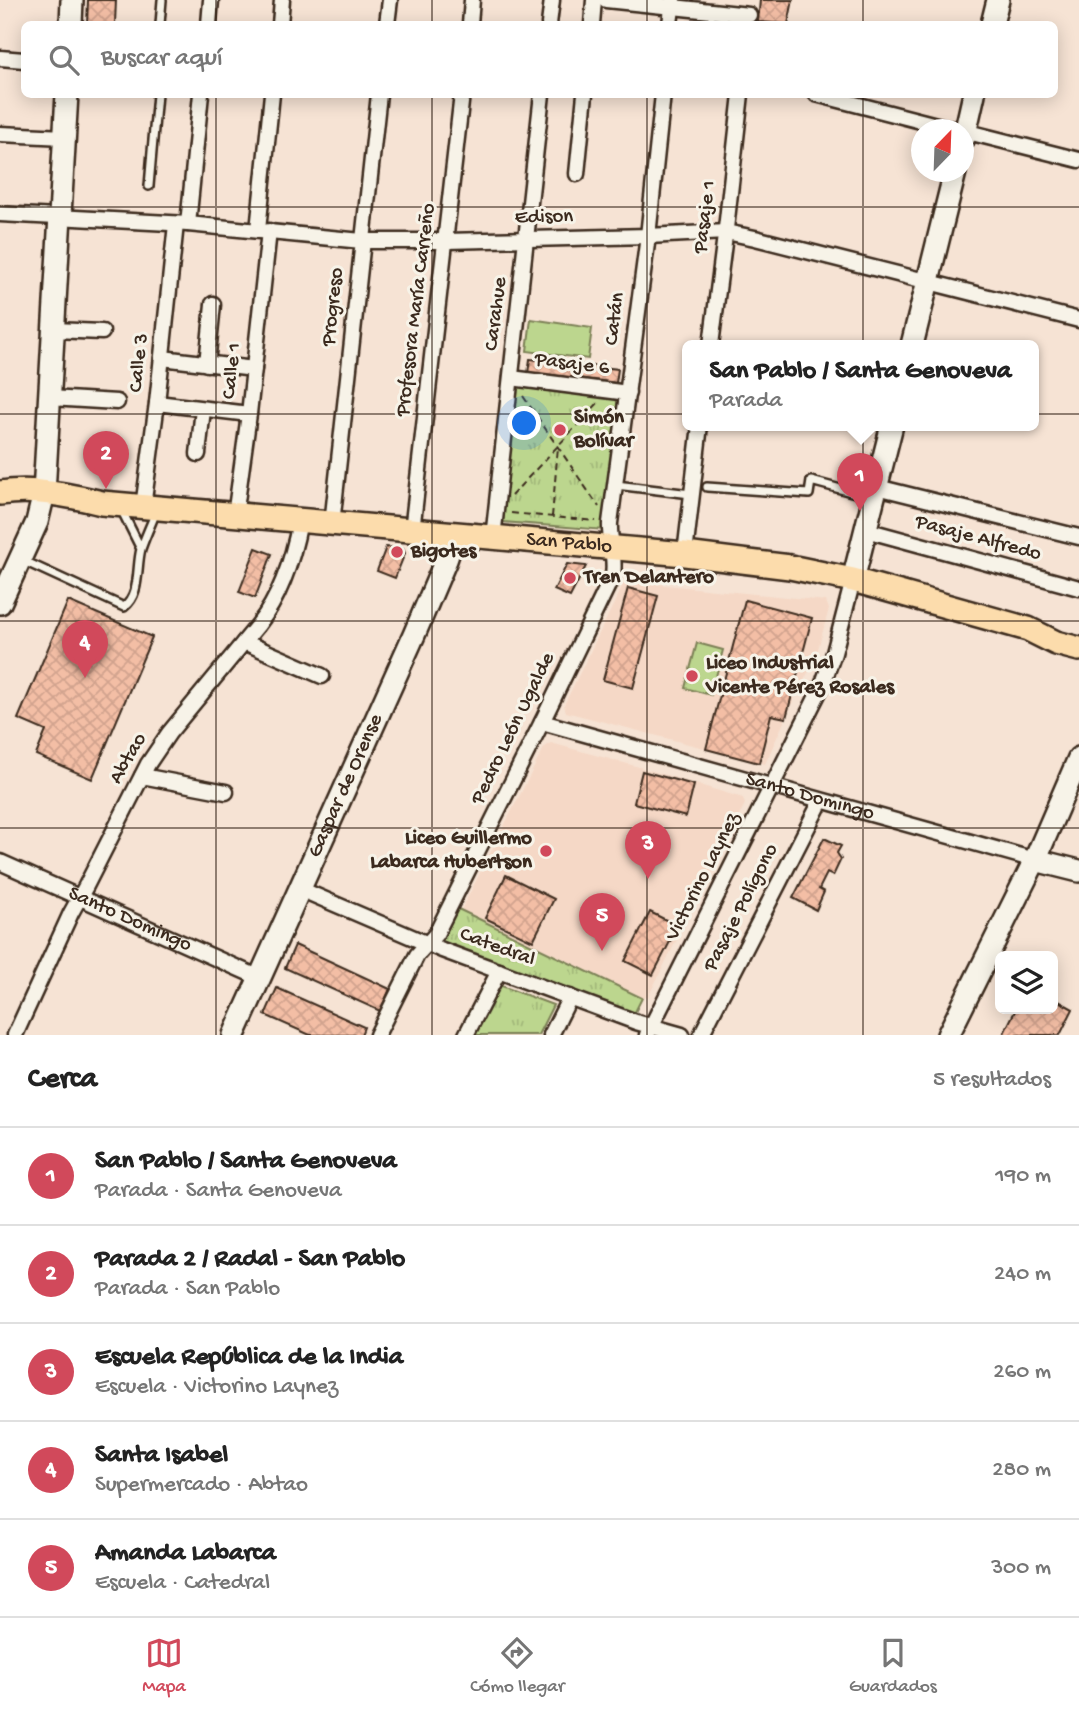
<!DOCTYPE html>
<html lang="es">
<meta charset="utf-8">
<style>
:root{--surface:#fff;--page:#f2f2f2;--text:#222;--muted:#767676;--line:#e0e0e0;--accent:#d1495b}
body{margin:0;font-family:"Gochi Hand",sans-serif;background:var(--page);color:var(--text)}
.controls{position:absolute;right:21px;bottom:21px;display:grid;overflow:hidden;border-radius:10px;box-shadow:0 4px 18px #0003}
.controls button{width:63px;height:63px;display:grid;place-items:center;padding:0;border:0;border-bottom:2px solid var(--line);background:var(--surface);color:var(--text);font:35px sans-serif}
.compass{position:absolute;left:911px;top:119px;width:63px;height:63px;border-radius:50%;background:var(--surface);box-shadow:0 4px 18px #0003;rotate:23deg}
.you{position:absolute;left:525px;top:424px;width:24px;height:24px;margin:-18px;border:5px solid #fff;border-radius:50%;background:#1a73e8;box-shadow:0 0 0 10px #1a73e833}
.badge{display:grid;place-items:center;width:46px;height:46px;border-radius:50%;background:var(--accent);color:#fff;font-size:23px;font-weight:700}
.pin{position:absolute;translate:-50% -58px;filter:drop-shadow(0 2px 4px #0008)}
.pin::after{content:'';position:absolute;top:37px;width:24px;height:21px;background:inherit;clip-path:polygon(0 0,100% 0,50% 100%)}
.popup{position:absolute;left:682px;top:340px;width:357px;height:91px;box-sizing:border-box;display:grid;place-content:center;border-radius:10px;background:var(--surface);filter:drop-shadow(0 2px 5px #0005);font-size:23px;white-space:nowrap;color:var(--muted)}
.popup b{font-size:26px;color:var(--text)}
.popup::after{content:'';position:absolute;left:50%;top:100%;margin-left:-14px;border:14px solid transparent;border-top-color:var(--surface)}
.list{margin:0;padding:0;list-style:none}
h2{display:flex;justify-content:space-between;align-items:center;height:91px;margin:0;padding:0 28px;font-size:30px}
h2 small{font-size:23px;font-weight:400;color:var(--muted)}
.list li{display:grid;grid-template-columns:46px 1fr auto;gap:21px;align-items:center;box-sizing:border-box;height:98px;padding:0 28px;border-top:2px solid var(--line)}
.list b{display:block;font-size:26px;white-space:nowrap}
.list p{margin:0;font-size:23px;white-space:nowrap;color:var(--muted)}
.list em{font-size:23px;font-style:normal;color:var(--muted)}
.icon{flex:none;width:38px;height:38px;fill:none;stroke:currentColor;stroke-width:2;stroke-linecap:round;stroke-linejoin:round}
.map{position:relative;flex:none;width:1079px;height:1035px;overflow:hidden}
.search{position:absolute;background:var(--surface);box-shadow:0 4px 18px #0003;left:21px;right:21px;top:21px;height:77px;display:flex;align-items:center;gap:18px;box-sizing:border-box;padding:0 24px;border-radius:10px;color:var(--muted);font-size:26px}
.sheet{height:581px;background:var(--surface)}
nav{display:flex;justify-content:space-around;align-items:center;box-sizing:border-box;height:98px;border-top:2px solid var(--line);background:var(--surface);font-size:19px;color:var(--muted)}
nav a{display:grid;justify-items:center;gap:4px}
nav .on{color:var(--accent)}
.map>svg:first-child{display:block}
</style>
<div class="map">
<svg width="1079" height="1035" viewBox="0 0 1079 1035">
<defs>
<pattern id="grass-tufts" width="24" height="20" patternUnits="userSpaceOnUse" patternTransform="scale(1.75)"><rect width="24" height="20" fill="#bcd68e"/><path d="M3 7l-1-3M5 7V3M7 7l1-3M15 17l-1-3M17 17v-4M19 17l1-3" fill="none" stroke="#a2b87a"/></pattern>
<pattern id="building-cross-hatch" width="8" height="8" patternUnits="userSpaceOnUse" patternTransform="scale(1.75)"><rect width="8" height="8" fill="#f3bea5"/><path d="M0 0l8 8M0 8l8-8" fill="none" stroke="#d1a38e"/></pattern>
</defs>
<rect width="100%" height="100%" fill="#f6e3d4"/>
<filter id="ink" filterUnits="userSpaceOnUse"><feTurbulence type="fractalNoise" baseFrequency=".0143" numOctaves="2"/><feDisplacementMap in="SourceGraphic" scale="14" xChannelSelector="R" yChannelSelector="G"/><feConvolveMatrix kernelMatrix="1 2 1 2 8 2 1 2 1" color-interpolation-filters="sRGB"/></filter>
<g filter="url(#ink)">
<path fill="#f5d8c6" d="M625 581 826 601 829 609 815 660 797 693 765 764 566 712 564 705Z
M551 743 639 767 743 798 745 804 648 997 644 998 461 910 545 746Z"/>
<path fill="url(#grass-tufts)" stroke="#7c8056" stroke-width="2" d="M514 385 618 397 605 530 503 522Z
M454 907 642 998 634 1014 438 942Z
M499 985 553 1005 538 1035H473Z"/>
<path fill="#bcd68e" stroke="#7c8056" stroke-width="2" d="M531 319 592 328 588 359 527 351Z
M697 643 723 650 711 695 685 688Z"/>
<path fill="url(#building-cross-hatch)" stroke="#3b2a1e" stroke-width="2" d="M88 0H116L115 24H87Z
M760 0H793L788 24 758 22Z
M530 359 618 369 616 383 528 373Z
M386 547 403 549 405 553 395 578 377 571Z
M256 548 272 554 255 598 239 592Z
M567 564 586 566 570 597 554 590Z
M628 588 658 596 633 688 603 680Z
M745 600 812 618 786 718 771 715 759 763 706 749Z
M68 601 152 637 92 779 36 755 46 731 18 719Z
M642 771 694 785 686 817 634 803Z
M824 838 841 846 837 853 841 859 833 876 827 873 819 889 824 892 816 910 793 898Z
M506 875 554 899 533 941 485 918Z
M650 912 678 926 653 975 625 961Z
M295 945 390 989 380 1011 285 968Z
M277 988 364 1027 361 1035H310L265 1015Z
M1053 998 1073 1009 1060 1035H1003L1016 1009H1053Z"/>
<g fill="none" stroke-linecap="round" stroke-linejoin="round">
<g stroke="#3b2a1e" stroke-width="12">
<path id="lane" d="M160 24 162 0
M149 186 157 94
M616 485 691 494
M707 487 809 494 811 481 870 497
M121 509 141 549
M24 561 124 607C141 595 136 567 141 549 145 537 151 524 156 512"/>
</g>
<g stroke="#3b2a1e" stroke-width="19">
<g id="street">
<path d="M606 0 749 15"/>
<path d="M209 24 211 0"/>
<path d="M280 24 282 0"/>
<path d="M387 24 390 0"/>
<path d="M470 24 472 0"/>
<path d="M549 24 552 0"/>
<path d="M592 24 594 0"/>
<path d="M670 24 673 0"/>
<path d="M0 58 24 60"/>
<path d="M816 94 956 130"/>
<path d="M964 131 1079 160"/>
<path d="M0 134 65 137"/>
<path d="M577 174 585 94"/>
<path d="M0 214 188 224 362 241H446L648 236 726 232 755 238 1079 320"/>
<path d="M188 224 201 94"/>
<path d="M258 230 272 94"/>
<path d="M54 330 102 332"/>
<path d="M711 345 727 220 741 94"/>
<path d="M162 358 254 369"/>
<path d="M207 364 213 304"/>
<path d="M511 378 628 393"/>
<path d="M50 398 117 402"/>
<path d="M157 403 249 414"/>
<path d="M198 454 203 409"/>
<path d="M877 487 1079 537"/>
<path d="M143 507 157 403 176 224"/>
<path d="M235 516 249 414 269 231"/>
<path d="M332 524 379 94"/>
<path d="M866 530 1079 588"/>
<path d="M412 531 462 94"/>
<path d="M493 538 542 94"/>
<path d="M685 554 700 425"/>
<path d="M244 642 322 676"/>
<path id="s1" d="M542 722 1035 860"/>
<path d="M142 776 226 792"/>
<path id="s2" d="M0 862 260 978"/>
<path d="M300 889 442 950 636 1022 682 1035"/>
<path d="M15 1035 71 913 86 886 148 764 169 733 258 625C281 596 293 558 300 521"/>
<path d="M377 1035 417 955 436 934 542 722 613 575C616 557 609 541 610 523L648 236 663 94"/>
<path d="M466 1035 499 971"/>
<path d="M551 1035 570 997"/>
<path d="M647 1035 822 686 834 653 853 580"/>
<path d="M701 1035 821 801"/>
</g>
</g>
<g stroke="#3b2a1e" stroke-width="26">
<g id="secondary">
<path d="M71 24 72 0"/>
<path d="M992 24 998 0"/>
<path d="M964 138 974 94"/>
<path d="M912 345 955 172"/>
<path d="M853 580 892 425"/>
<path d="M0 603 37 522 44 493 67 94"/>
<path d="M1035 860 1079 871"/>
<path id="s3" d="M234 1035 414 635 446 560 455 534"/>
<path d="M948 1035 1035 860 1079 758"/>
</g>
</g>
<g stroke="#3b2a1e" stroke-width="28">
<g id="primary">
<path id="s4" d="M0 493C35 488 68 495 102 503L685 554 790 567 853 580 1028 629 1056 643 1079 649"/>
</g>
</g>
<path stroke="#3b2a1e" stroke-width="2" stroke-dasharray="7 5" stroke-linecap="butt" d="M523 396 599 507
M511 496 598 403
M511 513 596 521
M552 517 558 447"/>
<use href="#lane" stroke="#f7f3e8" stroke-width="7"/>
<use href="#street" stroke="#f7f3e8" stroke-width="14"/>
<use href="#secondary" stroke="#f7f3e8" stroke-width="21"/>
<use href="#primary" stroke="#fcdcac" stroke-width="23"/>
</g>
</g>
<path fill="none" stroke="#3b2a1e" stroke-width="2" stroke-opacity="0.55" d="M216 0V24M432 0V24M647 0V24M863 0V24M216 94V1035M432 94V1035M647 94V1035M863 94V1035M0 207H1079M0 414H1079M0 621H1079M0 828H1079"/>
<g fill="#d1495b" stroke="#f7f3e8" stroke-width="2.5">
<circle cx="560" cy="430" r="7"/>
<circle cx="397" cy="552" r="7"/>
<circle cx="570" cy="578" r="7"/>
<circle cx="692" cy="676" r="7"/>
<circle cx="546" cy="851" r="7"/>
</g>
<g text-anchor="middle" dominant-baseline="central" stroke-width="6" stroke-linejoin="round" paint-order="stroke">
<g font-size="21" fill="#3b2a1e" stroke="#f7f3e8">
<text transform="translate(706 217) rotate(-83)">Pasaje 1</text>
<text transform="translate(544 218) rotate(-1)">Edison</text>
<text transform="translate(334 307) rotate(-84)">Progreso</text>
<text transform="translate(417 310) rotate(-83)">Profesora María Carreño</text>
<text transform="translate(497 314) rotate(-83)">Carahue</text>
<text transform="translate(616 319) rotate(-83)">Catán</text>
<text transform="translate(140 363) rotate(-84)">Calle 3</text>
<text transform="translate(572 365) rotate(7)">Pasaje 6</text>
<text transform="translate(233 371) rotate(-84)">Calle 1</text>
<text transform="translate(978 539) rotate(15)">Pasaje Alfredo</text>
<text stroke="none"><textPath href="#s4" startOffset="572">San Pablo</textPath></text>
<text transform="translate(514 729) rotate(-64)">Pedro León Ugalde</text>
<text transform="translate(129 759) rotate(-60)">Abtao</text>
<text stroke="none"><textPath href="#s3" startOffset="273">Gaspar de Orense</textPath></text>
<text stroke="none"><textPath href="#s1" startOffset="278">Santo Domingo</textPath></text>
<text transform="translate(704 877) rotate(-63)">Victorino Laynez</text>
<text transform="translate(742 908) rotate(-63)">Pasaje Polígono</text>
<text stroke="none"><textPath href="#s2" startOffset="142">Santo Domingo</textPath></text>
<text transform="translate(497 948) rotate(20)">Catedral</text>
</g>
<g font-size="21" font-weight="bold" fill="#3b2a1e" stroke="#f7f3e8" text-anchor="start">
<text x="574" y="418">Simón<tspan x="574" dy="24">Bolívar</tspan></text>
<text x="411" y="552">Bigotes</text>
<text x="584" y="578">Tren Delantero</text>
<text x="706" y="664">Liceo Industrial<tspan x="706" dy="24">Vicente Pérez Rosales</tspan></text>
<text x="532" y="839" text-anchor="end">Liceo Guillermo<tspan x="532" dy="24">Labarca Hubertson</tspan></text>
</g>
</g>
</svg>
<div class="controls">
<button><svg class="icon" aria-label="layers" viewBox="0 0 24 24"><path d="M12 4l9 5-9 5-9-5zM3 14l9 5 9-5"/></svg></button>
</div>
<svg class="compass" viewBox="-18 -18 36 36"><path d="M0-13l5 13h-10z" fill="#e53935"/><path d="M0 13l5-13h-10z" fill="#767676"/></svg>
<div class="you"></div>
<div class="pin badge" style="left:860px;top:511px">1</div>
<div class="popup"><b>San Pablo / Santa Genoveva</b>Parada</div>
<div class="pin badge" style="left:106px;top:489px">2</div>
<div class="pin badge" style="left:648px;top:879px">3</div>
<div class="pin badge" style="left:85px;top:678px">4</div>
<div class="pin badge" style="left:602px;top:951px">5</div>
<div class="search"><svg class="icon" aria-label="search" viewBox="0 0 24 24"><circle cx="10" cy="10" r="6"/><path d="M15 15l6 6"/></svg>Buscar aquí</div>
</div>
<section class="sheet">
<h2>Cerca<small>5 resultados</small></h2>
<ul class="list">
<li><span class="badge">1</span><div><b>San Pablo / Santa Genoveva</b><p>Parada · Santa Genoveva</p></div><em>190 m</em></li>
<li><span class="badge">2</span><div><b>Parada 2 / Radal - San Pablo</b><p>Parada · San Pablo</p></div><em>240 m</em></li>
<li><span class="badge">3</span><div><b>Escuela República de la India</b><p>Escuela · Victorino Laynez</p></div><em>260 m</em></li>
<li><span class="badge">4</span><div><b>Santa Isabel</b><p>Supermercado · Abtao</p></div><em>280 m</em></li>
<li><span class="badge">5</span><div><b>Amanda Labarca</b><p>Escuela · Catedral</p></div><em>300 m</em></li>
</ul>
</section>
<nav>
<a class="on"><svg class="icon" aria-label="map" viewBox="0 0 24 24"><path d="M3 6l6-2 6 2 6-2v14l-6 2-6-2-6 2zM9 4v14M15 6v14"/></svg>Mapa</a>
<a><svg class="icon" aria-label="directions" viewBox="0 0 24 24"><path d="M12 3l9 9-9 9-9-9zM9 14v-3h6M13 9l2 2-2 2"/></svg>Cómo llegar</a>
<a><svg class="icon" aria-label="saved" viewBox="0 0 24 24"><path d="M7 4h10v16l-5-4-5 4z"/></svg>Guardados</a>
</nav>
